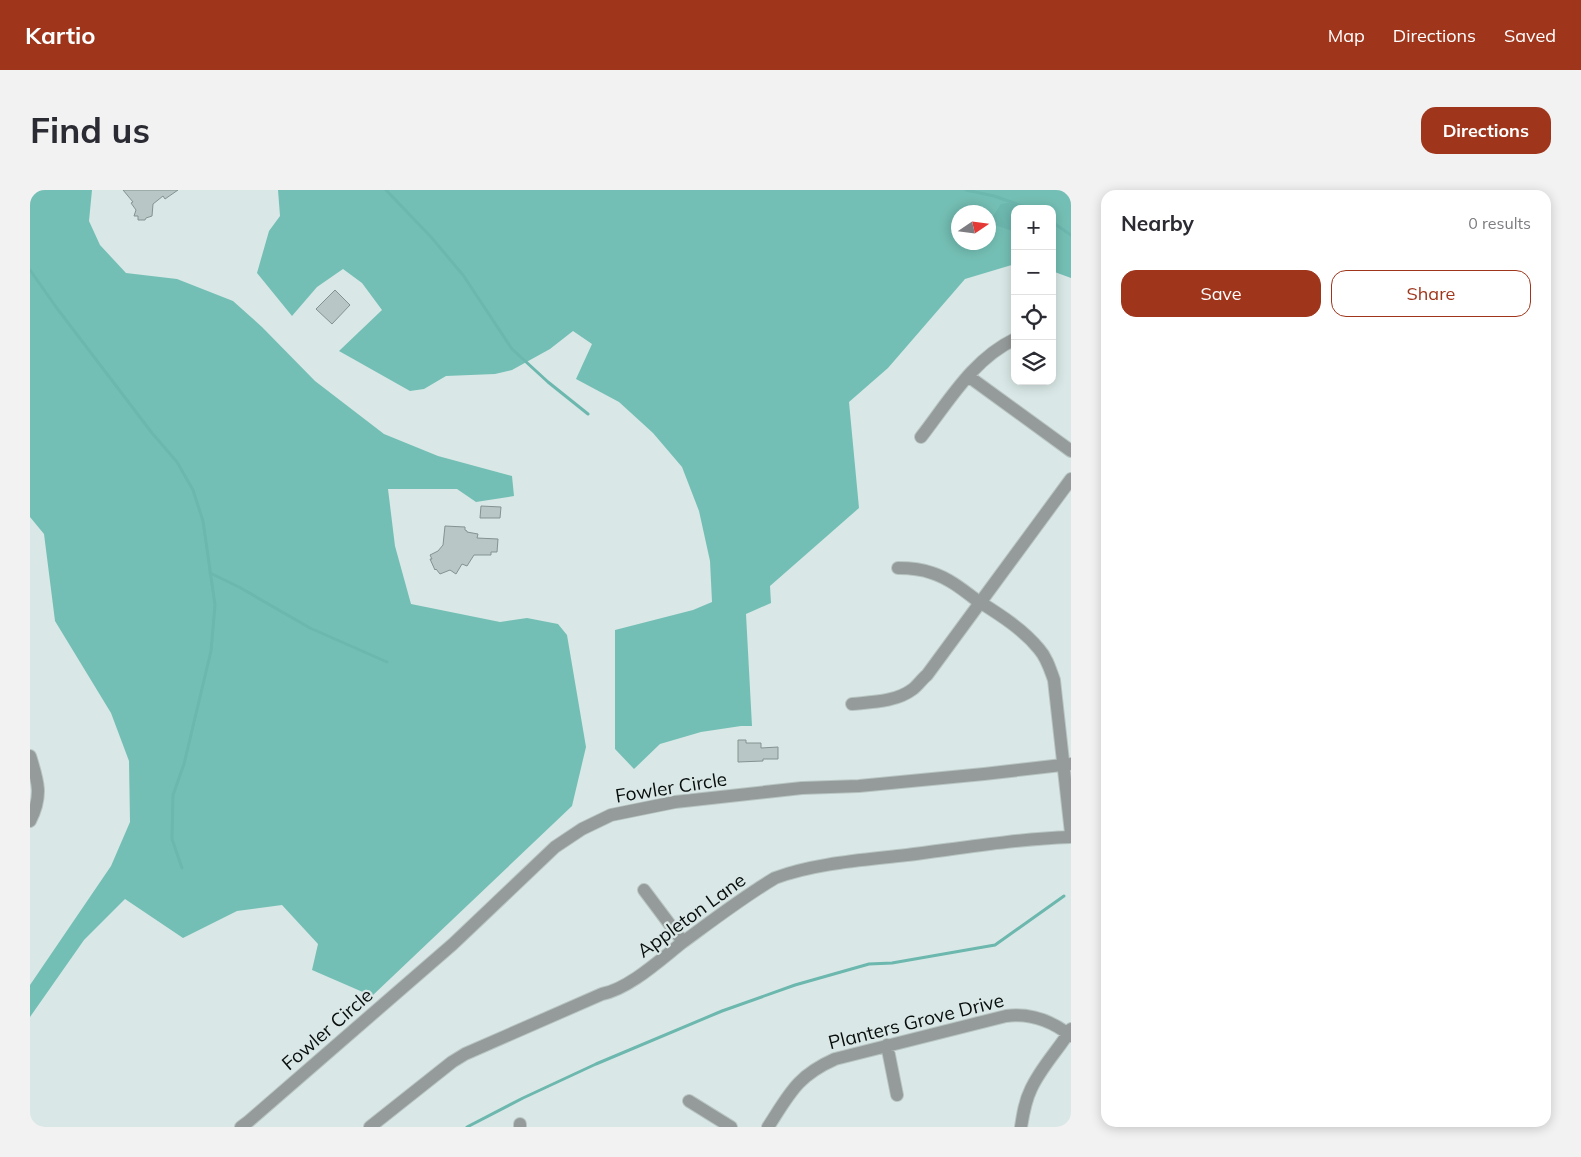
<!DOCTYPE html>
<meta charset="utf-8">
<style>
:root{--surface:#fff;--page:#f2f2f3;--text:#2b2b33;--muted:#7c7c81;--line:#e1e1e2;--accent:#9f361c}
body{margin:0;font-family:Mulish,sans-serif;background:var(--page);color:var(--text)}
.controls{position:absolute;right:15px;top:15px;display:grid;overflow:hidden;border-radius:10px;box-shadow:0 2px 12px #0003}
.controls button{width:45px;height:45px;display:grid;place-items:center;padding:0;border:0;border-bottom:1px solid var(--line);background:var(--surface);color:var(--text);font:25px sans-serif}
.compass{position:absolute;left:921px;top:15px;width:45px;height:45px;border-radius:50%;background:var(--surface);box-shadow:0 2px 12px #0003;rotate:77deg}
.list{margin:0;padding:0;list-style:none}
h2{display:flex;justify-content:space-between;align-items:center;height:65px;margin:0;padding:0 20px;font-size:21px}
h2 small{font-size:16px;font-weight:400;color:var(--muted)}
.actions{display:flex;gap:10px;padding:15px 20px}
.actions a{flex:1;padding:11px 0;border:1px solid var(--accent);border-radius:15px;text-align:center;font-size:18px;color:var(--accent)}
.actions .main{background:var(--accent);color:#fff}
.icon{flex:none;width:28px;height:28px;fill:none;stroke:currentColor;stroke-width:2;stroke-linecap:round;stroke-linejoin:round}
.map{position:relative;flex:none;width:1041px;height:937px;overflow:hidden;border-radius:15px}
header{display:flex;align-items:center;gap:30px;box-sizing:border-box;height:70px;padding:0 25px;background:var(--accent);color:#fff}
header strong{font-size:24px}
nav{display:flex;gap:28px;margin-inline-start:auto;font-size:18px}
.intro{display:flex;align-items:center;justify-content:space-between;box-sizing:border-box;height:120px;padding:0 30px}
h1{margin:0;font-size:35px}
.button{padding:12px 22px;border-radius:15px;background:var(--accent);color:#fff;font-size:18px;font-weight:700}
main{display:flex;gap:30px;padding:0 30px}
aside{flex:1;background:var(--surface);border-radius:15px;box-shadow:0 2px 12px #0003}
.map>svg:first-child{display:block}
</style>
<header>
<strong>Kartio</strong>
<nav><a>Map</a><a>Directions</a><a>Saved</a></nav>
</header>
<div class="intro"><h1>Find us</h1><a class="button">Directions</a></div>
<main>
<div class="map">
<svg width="1041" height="937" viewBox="0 0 1041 937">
<rect width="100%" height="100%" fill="#d9e8e6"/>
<path fill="#74bfb5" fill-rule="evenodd" d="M0 0H62L59 31 70 55 96 83 147 89 203 111 232 137 285 191 354 244 408 266 482 286 484 306 446 312 427 299H358L365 356 381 414 470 432 497 428 528 434 537 445 556 557 542 616 342 806 282 780 288 754 252 715 207 721 153 748 95 709 54 750 0 827V795L81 676 100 632 99 571 81 523 25 431 14 344 0 327Z
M248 0H1041V88L1022 81V19H985V74L935 89 858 178 819 212 829 318 740 396 741 413 716 424 722 536H711L671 542 630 554 604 579 585 559V440L663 420 682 412 680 371 669 321 652 277 623 243 589 212 546 189 562 154 543 141 520 159 482 180 465 184 416 186 394 199 380 201 309 161 352 120 332 93 313 79 287 97 262 126 227 83 239 41 250 26ZM928 22H958V52H928Z"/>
<path fill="#6cb7ae" d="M977 13 991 15 994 19H985V42L965 35 960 31 971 14Z"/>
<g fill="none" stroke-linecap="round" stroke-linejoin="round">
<path stroke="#6cb7ae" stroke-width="3" d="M356 0 401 47 433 85 482 159 518 192 558 224
M936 0 964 6 1001 19
M1022 32 1041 45
M0 80 26 117 122 243 147 272 163 300 173 331 185 415 181 461 154 574 143 605 142 649 152 678
M180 383 209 397 280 438 357 472
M437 937 493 908 566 874 692 821 765 795 839 774 862 773 965 755 1034 706"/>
</g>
<path fill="#b8c7c5" stroke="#849391" d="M93 0H148L135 9 133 6 123 14 122 26 116 28 115 30H108V26H104L106 20 101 13 103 12Z
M305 100 320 115 302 134 286 119Z
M451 316 471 317 470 328H450Z
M415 336 435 337V340L437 341V342L448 344 447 348 468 349 467 362H461V365H444L437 376 432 374 426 384 420 380 410 384 406 379 405 380 400 369H402L400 365 408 361 413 355Z
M708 550H716V553H731V558L748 557V569H733V571L708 572Z"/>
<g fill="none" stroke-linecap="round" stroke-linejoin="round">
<g stroke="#b8c5c3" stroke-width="14">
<path id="minor" d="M938 186 1041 261
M891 247C919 211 943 169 985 149
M868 378C880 378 891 379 902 383 918 388 932 399 945 409 967 423 992 438 1009 459 1017 468 1020 479 1024 490L1041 643
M822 514C842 512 866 512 883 499 888 495 892 489 897 485L1041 289
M0 566C8 591 13 606 0 631
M614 700 653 752
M857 855 867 905
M659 911 701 937
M490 934V937
M211 937 219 931 423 754 525 657 552 639 581 625 645 612 772 598 829 596 954 584 1041 574
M340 937 422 872 435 864 572 804C599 799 631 769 653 752 683 730 713 707 745 688 785 673 835 670 877 665 932 658 986 649 1041 647
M738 937C760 903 767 886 805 869L976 826C1000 823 1022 831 1041 846
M991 937C993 924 995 911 1001 899 1011 877 1029 859 1041 839"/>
</g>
<use href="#minor" stroke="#959b9a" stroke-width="12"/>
</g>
<g text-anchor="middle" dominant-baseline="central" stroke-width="4.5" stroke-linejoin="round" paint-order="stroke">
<g font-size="19" fill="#090e0d" stroke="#d9e8e6">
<text transform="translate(641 597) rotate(-9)">Fowler Circle</text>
<text transform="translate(661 725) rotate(-36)">Appleton Lane</text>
<text transform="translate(886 831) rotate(-14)">Planters Grove Drive</text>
<text transform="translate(297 839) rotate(-41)">Fowler Circle</text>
</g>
</g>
</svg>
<div class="controls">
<button>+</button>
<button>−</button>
<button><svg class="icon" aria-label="locate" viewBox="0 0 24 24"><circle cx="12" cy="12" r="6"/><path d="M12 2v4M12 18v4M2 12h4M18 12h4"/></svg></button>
<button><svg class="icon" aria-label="layers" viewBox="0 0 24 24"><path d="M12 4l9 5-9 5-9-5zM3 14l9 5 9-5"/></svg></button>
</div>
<svg class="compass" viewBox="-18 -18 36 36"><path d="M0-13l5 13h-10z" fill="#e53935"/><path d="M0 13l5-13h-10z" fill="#7c7c81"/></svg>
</div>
<aside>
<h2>Nearby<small>0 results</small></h2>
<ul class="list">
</ul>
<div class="actions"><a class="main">Save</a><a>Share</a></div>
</aside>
</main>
